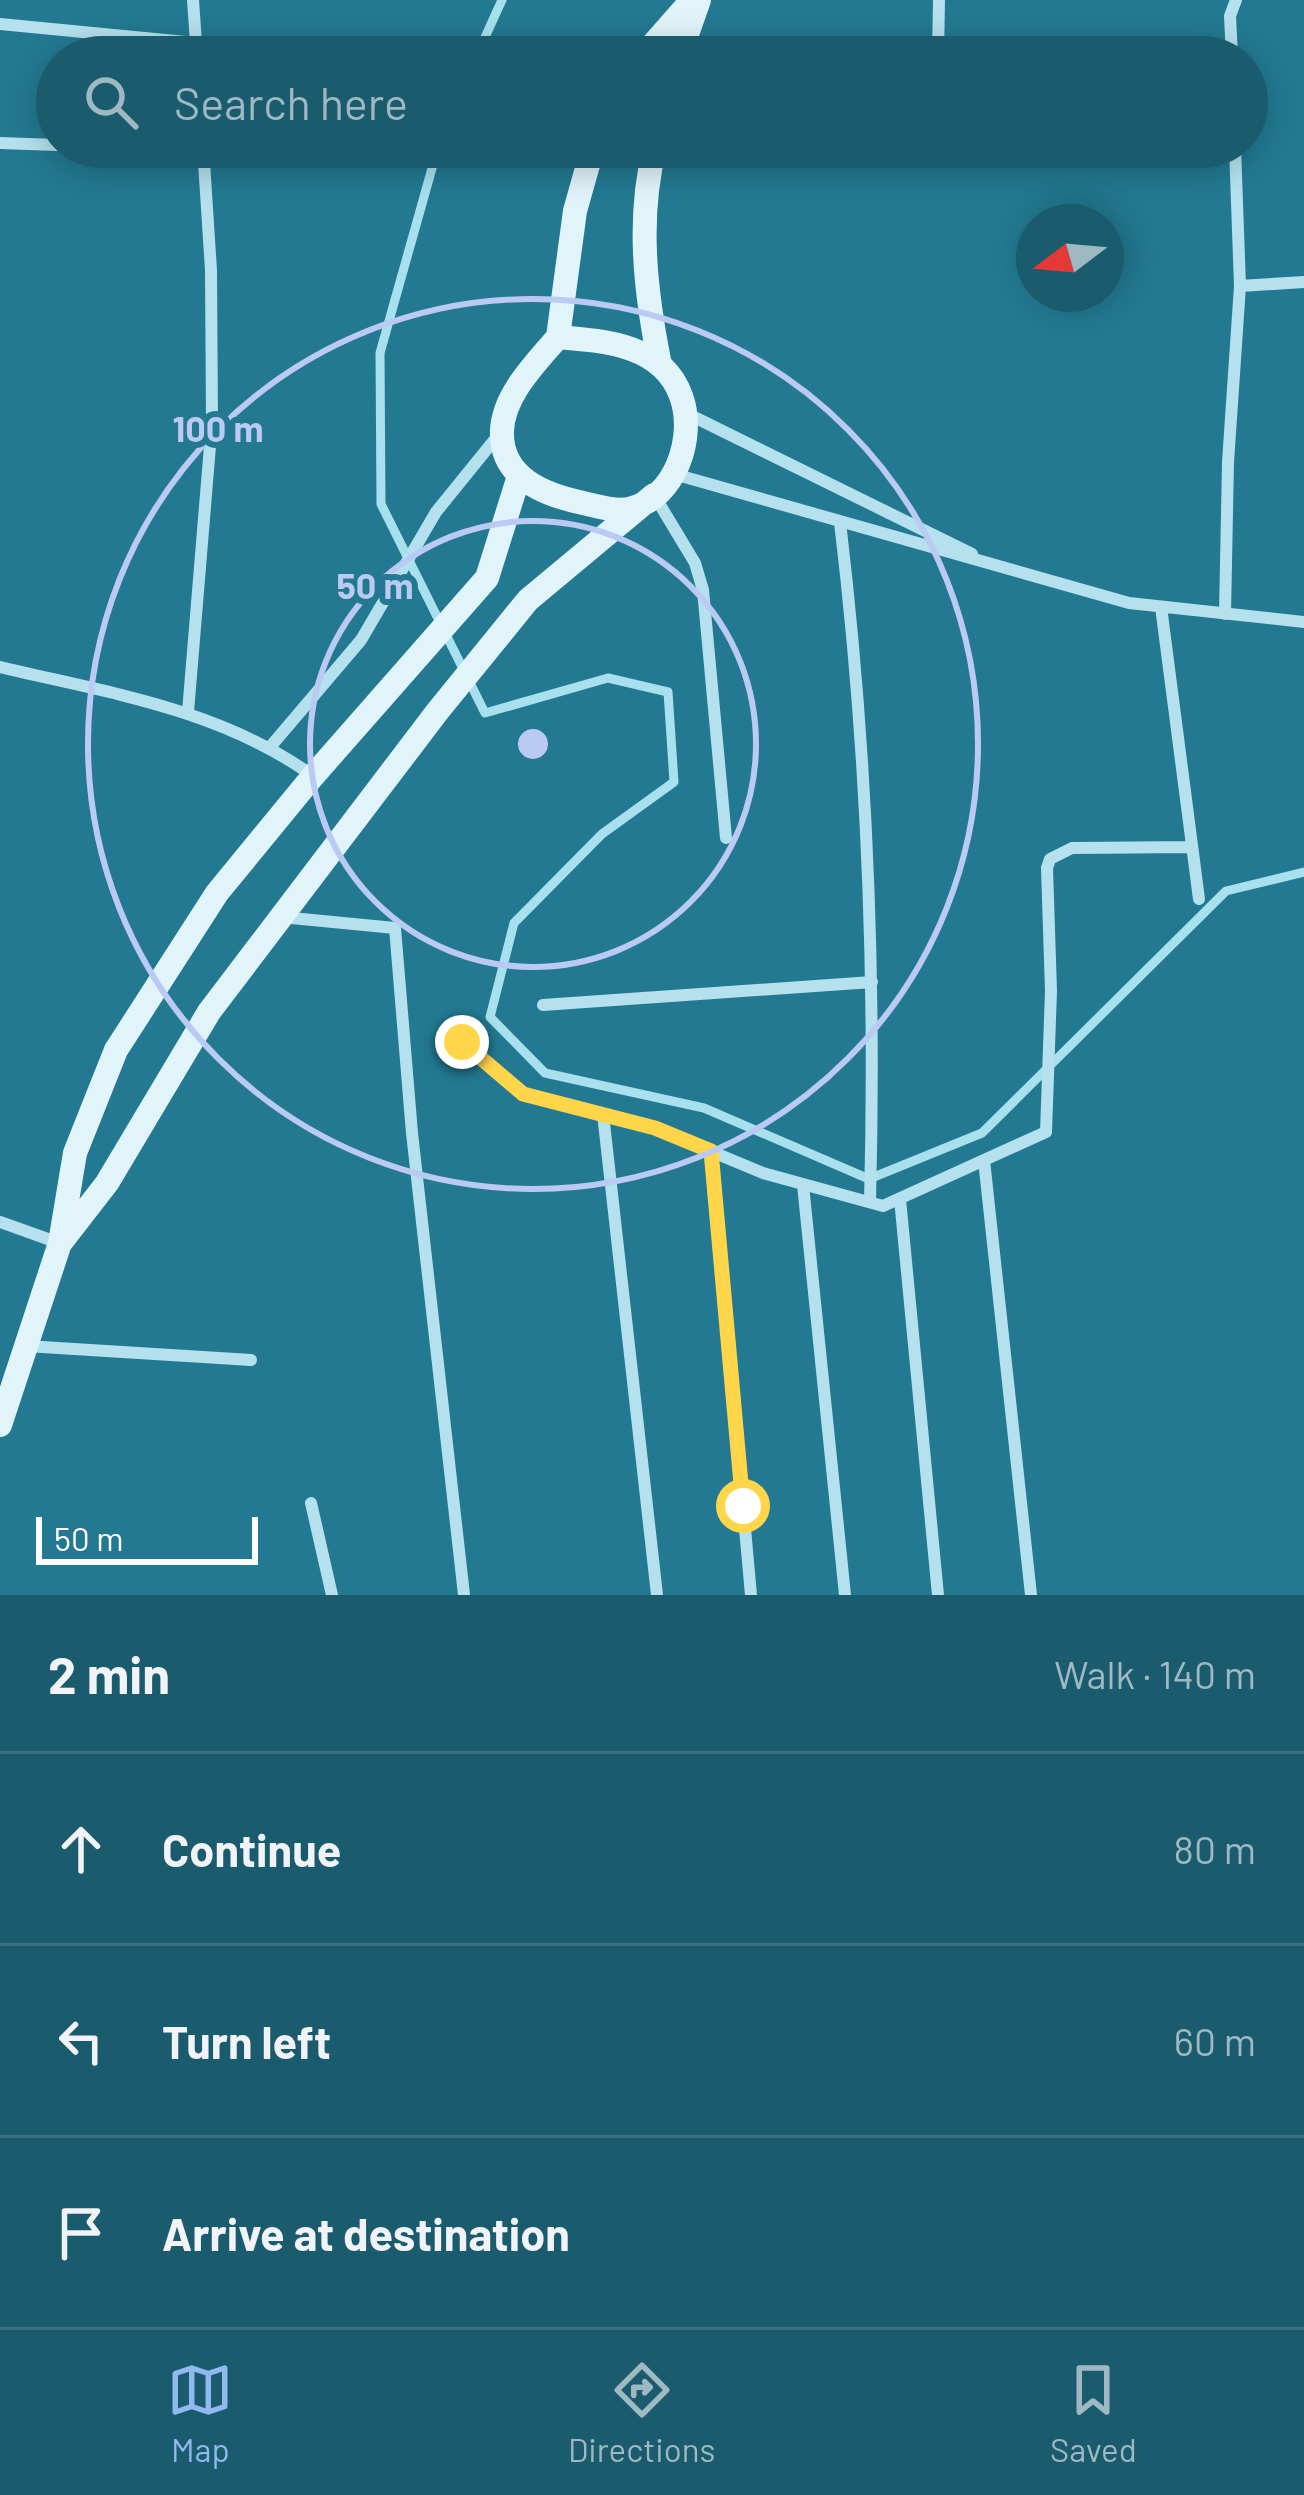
<!DOCTYPE html>
<meta charset="utf-8">
<style>
:root{--surface:#1a5b6d;--page:#236172;--text:#f1f3f6;--muted:#9fb9c2;--line:#387080;--accent:#90b9f0}
body{margin:0;font-family:Barlow,sans-serif;background:var(--page);color:var(--text)}
.compass{position:absolute;left:1016px;top:204px;width:108px;height:108px;border-radius:50%;background:var(--surface);box-shadow:0 6px 30px #0003;rotate:254deg}
.scale{position:absolute;left:36px;bottom:30px;width:222px;box-sizing:border-box;padding-left:12px;border:6px solid #fff;border-top:0;font-size:33px;line-height:42px;white-space:nowrap;color:#fff;-webkit-text-stroke:9px #227991;paint-order:stroke}
.stop{position:absolute;width:36px;height:36px;margin:-27px;border:9px solid #ffd54a;border-radius:50%;background:#fff}
.stop.end{background:#ffd54a;border-color:#fff;box-shadow:0 3px 12px #0008}
.list{margin:0;padding:0;list-style:none}
h2{display:flex;justify-content:space-between;align-items:center;height:156px;margin:0;padding:0 48px;font-size:51px}
h2 small{font-size:39px;font-weight:400;color:var(--muted)}
.list li{display:grid;grid-template-columns:78px 1fr auto;gap:36px;align-items:center;box-sizing:border-box;height:192px;padding:0 48px;border-top:3px solid var(--line)}
.list b{display:block;font-size:45px;white-space:nowrap}
.list em{font-size:39px;font-style:normal;color:var(--muted)}
.icon{flex:none;width:66px;height:66px;fill:none;stroke:currentColor;stroke-width:2;stroke-linecap:round;stroke-linejoin:round}
.map{position:relative;flex:none;width:1304px;height:1595px;overflow:hidden}
.search{position:absolute;background:var(--surface);box-shadow:0 6px 30px #0003;left:36px;right:36px;top:36px;height:132px;display:flex;align-items:center;gap:30px;box-sizing:border-box;padding:0 42px;border-radius:66px;color:var(--muted);font-size:45px}
.sheet{height:732px;background:var(--surface)}
nav{display:flex;justify-content:space-around;align-items:center;box-sizing:border-box;height:168px;border-top:3px solid var(--line);background:var(--surface);font-size:33px;color:var(--muted)}
nav a{display:grid;justify-items:center;gap:6px}
nav .on{color:var(--accent)}
.map>svg:first-child{display:block}
</style>
<div class="map">
<svg width="1304" height="1595" viewBox="0 0 1304 1595">
<rect width="100%" height="100%" fill="#227991"/>
<g fill="none" stroke-linecap="round" stroke-linejoin="round">
<path stroke="#a8e0ee" stroke-width="9" d="M476 57 502 0
M438 147 380 353 381 504 485 713 608 678 668 692 674 782 602 834 514 923 490 1017 545 1073 704 1108 869 1179 982 1133 1226 891 1304 872"/>
<path stroke="#b4e1ed" stroke-width="12" d="M193 0 197 57
M0 24 196 43 280 45 356 57
M938 57 939 0
M1232 57 1230 16 1236 0
M0 143 57 145
M107 147 203 150
M1240 286 1304 282
M688 414 972 554
M674 474 1129 603 1304 622
M654 495 695 563 703 590 726 838
M840 522C867 748 876 975 870 1202
M1161 607 1199 899
M1225 614 1228 462 1240 286 1235 147
M0 667C109 693 220 709 313 776
M188 712 212 422 211 270 203 147
M271 746 361 640 436 512 500 433
M281 917 395 928 412 1133 464 1595
M543 1005 872 982
M462 1041 522 1093 655 1128 763 1173 883 1206 1046 1132 1051 991 1047 868 1050 859 1072 848 1192 847
M603 1114 657 1595
M711 1151 751 1595
M984 1160 1031 1595
M803 1185 845 1595
M900 1199 938 1595
M0 1222 59 1243
M26 1346 251 1360
M311 1503 332 1595"/>
<path stroke="#e0f4fa" stroke-width="24" d="M642 57 692 0
M679 57 699 0
M655 147C637 217 645 289 659 360
M558 337C606 341 663 345 681 396 696 436 676 499 629 509 614 512 597 506 583 503 545 495 500 478 502 431 503 395 536 363 558 337Z
M558 337 575 211 593 147
M62 1241 107 1183 209 1012 437 712 528 600 654 495
M0 1425 60 1243 75 1153 116 1050 217 893 313 776 487 578 519 476"/>
</g>
<g fill="none" stroke-linecap="round" stroke-linejoin="round">
<path stroke="#ffd54a" stroke-width="15" d="M462 1042 523 1094 655 1128 711 1151 743 1506"/>
</g>
<g fill="none" stroke="#bbcaf3" stroke-width="6">
<circle cx="533" cy="744" r="223"/>
<circle cx="533" cy="744" r="445"/>
</g>
<circle cx="533" cy="744" r="18" fill="#bbcaf3" stroke="#227991" stroke-width="6"/>
<g font-size="36" text-anchor="middle" font-weight="bold" fill="#bbcaf3" stroke="#227991" stroke-width="12" stroke-linejoin="round" paint-order="stroke">
<text x="218" y="442">100 m</text>
<text x="375" y="599">50 m</text>
</g>
</svg>
<svg class="compass" viewBox="-18 -18 36 36"><path d="M0-13l5 13h-10z" fill="#e53935"/><path d="M0 13l5-13h-10z" fill="#9fb9c2"/></svg>
<div class="scale">50 m</div>
<div class="stop" style="left:743px;top:1506px"></div>
<div class="stop end" style="left:462px;top:1042px"></div>
<div class="search"><svg class="icon" aria-label="search" viewBox="0 0 24 24"><circle cx="10" cy="10" r="6"/><path d="M15 15l6 6"/></svg>Search here</div>
</div>
<section class="sheet">
<h2>2 min<small>Walk · 140 m</small></h2>
<ul class="list">
<li><svg class="icon" aria-label="ahead" viewBox="0 0 24 24"><path d="M12 20V5M6 11l6-6 6 6"/></svg><div><b>Continue</b></div><em>80 m</em></li>
<li><svg class="icon" aria-label="left" viewBox="0 0 24 24"><path d="M17 20v-9H6M10 6l-5 5 5 5"/></svg><div><b>Turn left</b></div><em>60 m</em></li>
<li><svg class="icon" aria-label="arrive" viewBox="0 0 24 24"><path d="M6 21V4h12l-3 4 3 4H6"/></svg><div><b>Arrive at destination</b></div></li>
</ul>
</section>
<nav>
<a class="on"><svg class="icon" aria-label="map" viewBox="0 0 24 24"><path d="M3 6l6-2 6 2 6-2v14l-6 2-6-2-6 2zM9 4v14M15 6v14"/></svg>Map</a>
<a><svg class="icon" aria-label="directions" viewBox="0 0 24 24"><path d="M12 3l9 9-9 9-9-9zM9 14v-3h6M13 9l2 2-2 2"/></svg>Directions</a>
<a><svg class="icon" aria-label="saved" viewBox="0 0 24 24"><path d="M7 4h10v16l-5-4-5 4z"/></svg>Saved</a>
</nav>
